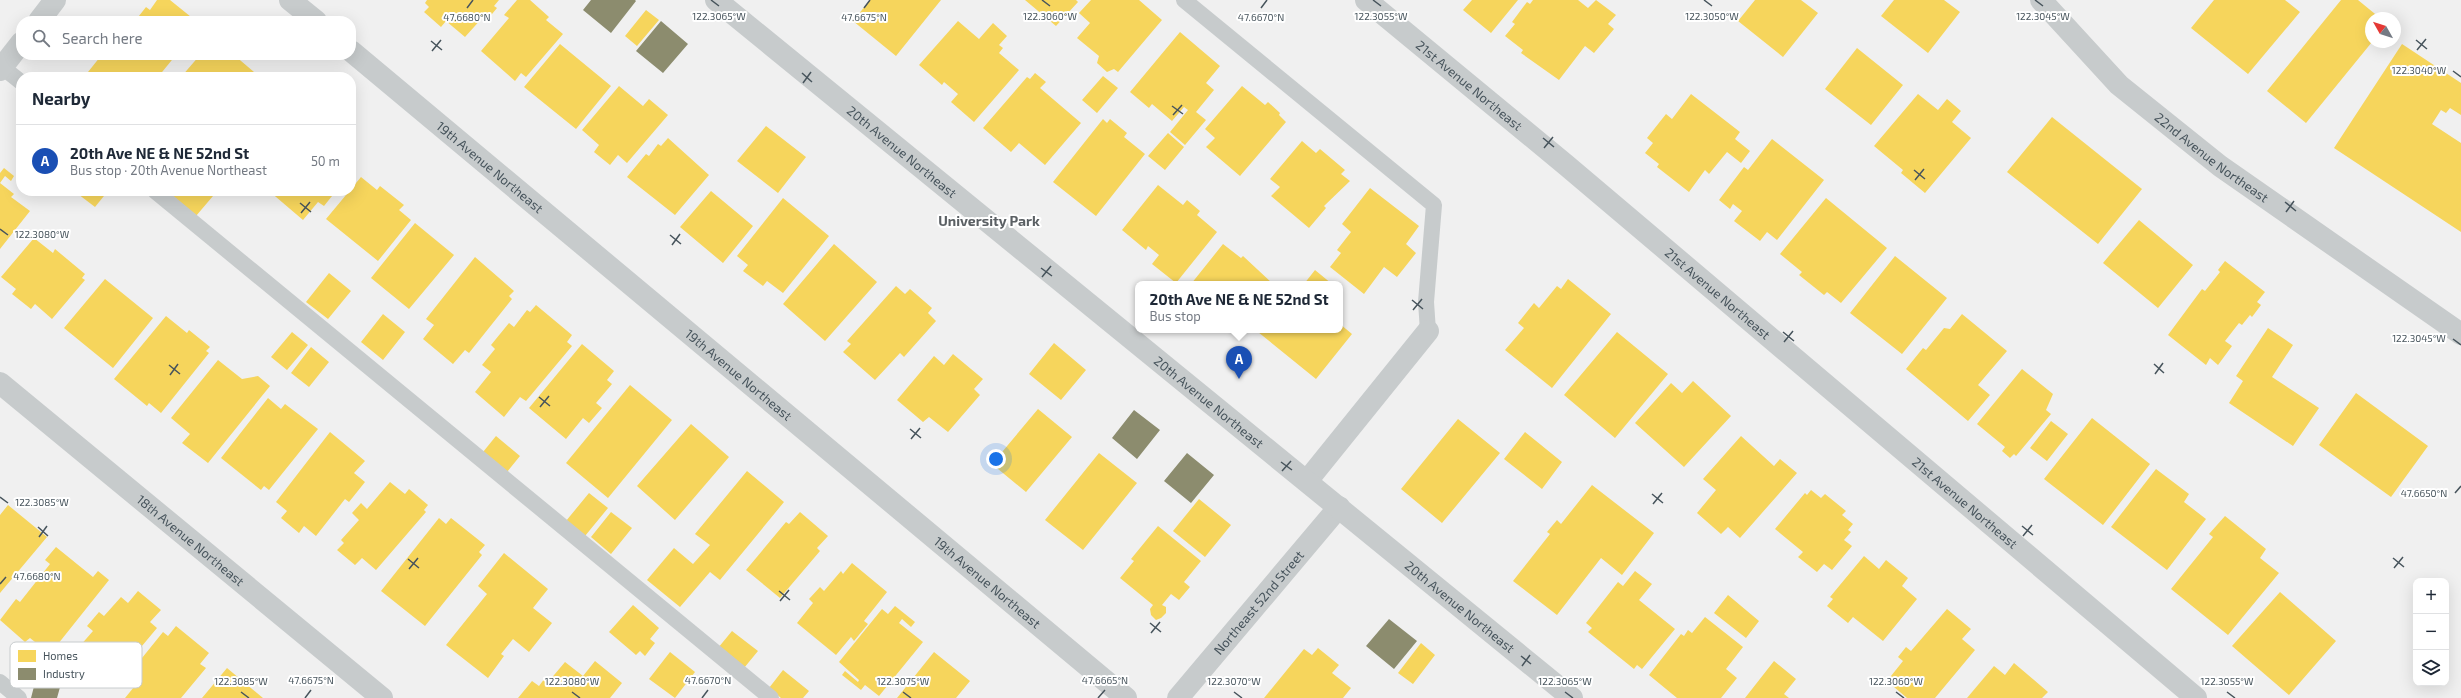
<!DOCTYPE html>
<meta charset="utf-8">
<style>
:root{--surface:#fff;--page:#f6f6f7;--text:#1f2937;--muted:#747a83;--line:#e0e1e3;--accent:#828b90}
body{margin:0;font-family:"Exo 2",sans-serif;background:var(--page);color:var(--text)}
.controls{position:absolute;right:12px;bottom:12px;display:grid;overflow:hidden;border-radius:8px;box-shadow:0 4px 16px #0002}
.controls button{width:36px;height:36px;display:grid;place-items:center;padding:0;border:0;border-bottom:1px solid var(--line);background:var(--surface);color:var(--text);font:20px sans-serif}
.compass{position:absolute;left:2365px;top:12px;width:36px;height:36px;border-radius:50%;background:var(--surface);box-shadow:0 4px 16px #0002;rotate:309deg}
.you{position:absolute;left:996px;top:459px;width:14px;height:14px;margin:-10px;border:3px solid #fff;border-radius:50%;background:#1a73e8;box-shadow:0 0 0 6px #1a73e833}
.badge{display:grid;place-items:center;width:26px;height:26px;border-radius:50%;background:var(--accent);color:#fff;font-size:13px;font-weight:700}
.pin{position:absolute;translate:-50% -33px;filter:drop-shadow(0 1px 2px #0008)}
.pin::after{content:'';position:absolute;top:21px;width:14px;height:12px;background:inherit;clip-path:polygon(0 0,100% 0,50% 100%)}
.popup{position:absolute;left:1135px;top:281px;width:208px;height:52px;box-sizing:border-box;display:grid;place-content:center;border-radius:8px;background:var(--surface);filter:drop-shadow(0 1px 3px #0005);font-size:13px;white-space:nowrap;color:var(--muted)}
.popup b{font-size:15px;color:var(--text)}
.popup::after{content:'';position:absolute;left:50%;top:100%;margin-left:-8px;border:8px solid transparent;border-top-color:var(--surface)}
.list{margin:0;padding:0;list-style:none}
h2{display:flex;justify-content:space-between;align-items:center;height:52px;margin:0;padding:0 16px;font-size:17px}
h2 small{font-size:13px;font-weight:400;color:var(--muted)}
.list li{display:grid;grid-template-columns:26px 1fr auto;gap:12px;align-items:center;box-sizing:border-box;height:72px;padding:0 16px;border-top:1px solid var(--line)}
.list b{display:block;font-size:15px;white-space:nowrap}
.list p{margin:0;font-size:13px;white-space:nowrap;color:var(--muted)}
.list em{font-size:13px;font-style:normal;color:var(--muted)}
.icon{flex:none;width:22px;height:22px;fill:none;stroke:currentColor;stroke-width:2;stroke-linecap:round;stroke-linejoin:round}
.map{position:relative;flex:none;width:2461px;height:698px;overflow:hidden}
.search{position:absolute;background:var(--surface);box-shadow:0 4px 16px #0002;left:16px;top:16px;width:340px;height:44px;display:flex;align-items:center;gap:10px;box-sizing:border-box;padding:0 14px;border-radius:16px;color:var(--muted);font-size:15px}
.panel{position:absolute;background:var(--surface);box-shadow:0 4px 16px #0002;left:16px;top:72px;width:340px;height:124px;border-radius:16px}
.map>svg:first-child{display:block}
</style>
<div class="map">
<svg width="2461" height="698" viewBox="0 0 2461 698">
<rect width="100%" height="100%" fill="#f0f0f0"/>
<path fill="#f6d55c" d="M157 0H170L196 21H135L146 7 150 10Z
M427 0H499L494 6 497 8 487 20 483 17 465 37 446 21 441 27 424 12 429 7 425 3Z
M517 0H530L549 17 546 20 563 34 526 77 521 73 515 81 481 51 509 18 504 15Z
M870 0H941L896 56 853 21Z
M1025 0H1076L1078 2 1056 26Z
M1091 0H1139L1162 20 1118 72 1114 69 1107 72 1097 63 1099 56 1077 38 1090 23 1079 13Z
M1472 0H1518L1491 33 1463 10Z
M1533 0H1578L1588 8 1596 0 1616 15 1608 24 1614 29 1594 53 1585 46 1559 80 1521 53 1523 50 1505 36 1515 24 1512 22 1527 2 1530 4Z
M1755 0H1801L1818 13 1783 57 1738 21Z
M1894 0H1944L1960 12 1928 53 1881 16Z
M2214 0H2285L2300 12 2248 74 2191 28Z
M2341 0H2358L2380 18H2371L2372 42 2306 123 2267 91Z
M646 10 659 20 637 46 625 36Z
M958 21 979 39 993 23 1007 36 999 45 1003 48 999 53 1019 70 974 122 951 102 958 94 944 82 942 85 919 65Z
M1180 32 1220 66 1206 83 1214 90 1196 112 1206 120 1185 145 1170 132 1188 110 1184 107 1172 121 1152 104 1149 108 1130 92Z
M560 44 611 86 576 129 524 87Z
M2402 44 2461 83V115L2450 108 2446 113 2441 110 2432 124 2461 143V232L2334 148Z
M1857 48 1903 85 1871 125 1825 89Z
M107 55H176L158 77H84L100 57 104 59Z
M200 55H234L254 72 250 77H181Z
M1035 73 1046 82 1040 88 1081 123 1045 165 1019 143 1011 152 983 128 1027 77 1030 79Z
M1103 76 1118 88 1097 113 1082 100Z
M619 86 643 106 649 99 668 115 627 163 618 155 610 165 594 152 599 145 582 130Z
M1242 86 1265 105 1268 102 1280 113 1279 115 1286 122 1240 176 1206 147 1215 138 1205 129Z
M1691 94 1740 132 1735 139 1750 151 1741 163 1727 152 1709 174 1705 170 1689 192 1657 167 1659 164 1645 153 1653 143 1647 138 1666 114 1672 119Z
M1918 94 1938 110 1947 99 1961 111 1952 122 1971 138 1925 193 1901 173 1903 170 1874 146Z
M2052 117 2142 189 2098 244 2007 172Z
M1103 119 1107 123 1110 119 1127 133 1124 137 1145 154 1096 216 1053 182Z
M766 126 806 157 778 193 737 161Z
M1168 133 1184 147 1165 170 1148 156Z
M668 138 709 175 675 215 627 177 646 154 649 156 658 144 661 146Z
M1772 139 1824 180 1777 240 1767 232 1760 241 1734 221 1742 211 1733 204 1730 209 1719 200 1744 167 1748 170Z
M1302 141 1316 153 1320 149 1345 170 1341 174 1350 181 1324 206 1326 208 1309 228 1271 196 1280 187 1270 179Z
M4 168 14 176 11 181 5 176 0 183V173Z
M361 177 377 190 380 186 404 205 399 210 411 220 378 261 326 219Z
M0 183 14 194 11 197 30 211 0 249Z
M1158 185 1183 205 1187 200 1200 211 1197 215 1217 232 1176 283 1152 264 1159 255 1148 246 1146 250 1122 230Z
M1370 188 1419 226 1406 244 1416 253 1397 277 1384 267 1364 294 1330 267 1341 253 1337 250 1351 232 1342 224Z
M74 191H108L95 207Z
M170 191H206L213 196 196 216 168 193Z
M269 191H336L324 206 318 202 303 220Z
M711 191 753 226 723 263 680 227Z
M783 198 829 236 783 293 767 281 763 286 743 271 748 265 737 256Z
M1826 198 1887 248 1841 303 1827 292 1824 295 1799 275 1802 272 1780 254Z
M2139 220 2193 265 2158 308 2103 263Z
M415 223 454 255 409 309 371 278Z
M34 238 53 253 55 249 85 274 82 278 85 280 52 319 35 304 31 309 12 294 16 289 1 277Z
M834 244 877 282 825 341 783 304Z
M1223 244 1241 258 1243 256 1273 284H1191Z
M1895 256 1947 298 1902 354 1850 313Z
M475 257 514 291 509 296 512 299 469 353 465 350 453 364 423 339 434 325 426 319Z
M2225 261 2265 292 2257 302 2261 305 2252 317 2250 315 2242 325 2239 323 2225 341 2232 346 2218 365 2210 358 2206 365 2168 335 2202 289 2205 291 2220 272 2218 270Z
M1315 270 1332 284H1304Z
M329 273 351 291 328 319 306 302Z
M105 279 153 318 113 368 64 328Z
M1568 279 1611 314 1552 388 1505 350 1524 328 1518 323 1534 303 1539 308 1557 286 1561 289Z
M896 286 905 294 910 289 932 308 928 313 936 321 904 357 900 353 875 380 843 352 851 344 847 341Z
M536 305 572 335 567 342 572 346 526 401 520 397 504 417 475 392 491 372 482 365 495 349 491 345 509 323 514 327 527 310 530 312Z
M383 314 405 332 383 360 361 342Z
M1962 314 2007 351 1978 385 1990 395 1968 421 1906 369 1923 348 1926 350 1944 328 1950 329Z
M166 316 187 333 189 330 210 347 206 351 209 353 161 413 149 403 147 406 114 379Z
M1340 324 1352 334 1316 379 1258 332 1340 330Z
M2268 328 2293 345 2272 377 2319 408 2293 446 2229 403 2243 381 2236 376Z
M292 332 308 345 287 370 271 357Z
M1617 332 1668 374 1615 438 1564 395Z
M1054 343 1086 370 1061 400 1029 374Z
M582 344 614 371 607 380 612 384 596 403 602 408 589 423 583 418 566 439 529 408Z
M311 347 329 362 309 387 291 373Z
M953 354 983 379 974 389 980 395 948 432 929 417 923 422 897 400 934 356 944 365Z
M218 360 242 379 258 376 270 386 208 463 182 443 190 434 171 418Z
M2022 369 2053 394 2046 410 2051 414 2016 456 2014 454 2010 458 2002 451 2005 447 1977 424Z
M1693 381 1731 416 1684 467 1635 423 1671 383 1682 393Z
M630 385 672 420 608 498 566 463Z
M2356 393 2428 446 2391 497 2319 445Z
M268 398 281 409 285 404 318 429 269 490 264 486 261 490 221 458Z
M1038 409 1072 437 1026 492 992 464Z
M2092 418 2150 464 2103 525 2044 479Z
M1458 419 1500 453 1442 523 1401 489Z
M2051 421 2068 434 2047 461 2030 448Z
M691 424 729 457 675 520 637 486Z
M330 432 365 461 354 473 365 482 349 502 345 499 316 536 304 526 299 533 281 518 287 511 276 502Z
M1525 432 1562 462 1542 489 1504 459Z
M496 436 520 456 507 472 483 452Z
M1741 436 1774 466 1780 459 1797 473 1740 538 1728 527 1721 534 1697 513 1716 490 1703 479Z
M1099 453 1137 483 1083 550 1045 520Z
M2156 469 2189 494 2184 502 2206 519 2167 570 2111 527Z
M747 471 784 502 720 580 710 572 680 607 647 580 674 548 693 564 710 545 695 534Z
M390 482 405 494 409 489 428 505 424 510 426 512 376 570 362 558 355 565 337 550 344 543 341 540 359 520 352 513 361 503 367 509Z
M1592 485 1654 533 1622 575 1601 558 1557 615 1513 581 1550 534 1547 532 1557 520 1561 524Z
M1811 490 1821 498 1825 494 1846 511 1842 515 1853 524 1848 530 1851 532 1844 540 1852 546 1832 570 1824 564 1817 572 1798 557 1803 552 1775 529 1805 493 1807 495Z
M589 493 608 508 585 536 566 521Z
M1199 499 1231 525 1205 557 1173 531Z
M8 505 47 537 0 593V515Z
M611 512 632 528 611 554 591 537Z
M800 512 828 536 817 548 820 551 780 598 746 570 786 522 789 524Z
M2225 516 2266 549 2260 558 2279 573 2228 635 2171 589 2213 537 2209 534Z
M439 518 446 524 451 518 485 545 479 552 482 555 425 626 381 591Z
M1158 526 1201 561 1184 582 1190 587 1179 600 1171 594 1162 605 1166 607V613L1161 618 1156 620 1151 615 1150 609 1153 605 1120 578 1134 561 1131 559Z
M56 547 93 577 98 571 109 580 50 654 30 638 25 642 0 620 16 599 20 602 50 564 45 560Z
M504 553 548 589 533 608 552 623 529 652 513 639 501 654 504 656 488 678 446 645 487 594 478 586Z
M1864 556 1879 569 1886 560 1908 578 1902 586 1917 599 1883 641 1853 617 1848 623 1827 606 1833 599 1830 597Z
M852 563 887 592 864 621 868 624 854 641 851 637 836 655 797 623 813 603 809 599 820 587 824 591 841 571 843 574Z
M1635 571 1652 584 1639 600 1675 629 1642 669 1637 665 1634 669 1588 632 1592 628 1586 623 1618 582 1623 586Z
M138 591 161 610 150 622 157 628 111 683 95 670 99 664 79 647 93 631 87 626 99 612 104 616 121 597 128 603Z
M2280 592 2336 641 2289 695 2232 646Z
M1728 595 1759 621 1746 638 1714 613Z
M633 605 659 628 650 639 655 643 645 656 640 651 636 655 609 632Z
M895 606 915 622 911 627 902 619 899 623 923 642 879 696 865 685 861 690 842 675 845 671 858 682 859 680 839 662 882 609 888 614Z
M1947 609 1971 629 1962 639 1975 650 1935 698H1907L1887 681 1903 661 1898 657 1906 647 1911 651Z
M1705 617 1743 647 1726 669 1737 678 1721 698H1677L1649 675 1681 634 1684 636 1688 630 1692 633Z
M176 626 209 653 200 664 206 668 181 698H125L134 687 125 679 163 632 168 636Z
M732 631 758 651 744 668 718 648Z
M1421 643 1435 655 1413 684 1398 673Z
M1318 648 1339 665 1332 673 1351 688 1343 698H1264L1304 649 1312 655Z
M670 652 695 672 675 698 649 679Z
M934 652 970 681 956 698H897Z
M595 661 622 683 610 698H518L532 681 539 686 545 678 549 681 565 662 583 676Z
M1774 661 1796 679 1784 694 1789 698H1745Z
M2014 663 2048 692 2042 698H1967L1994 666 2005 675Z
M227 668 263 698H202Z
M783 670 809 691 803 698H781L769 688Z"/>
<path fill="#8c8c6e" d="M591 0H635L636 1 611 33 583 10Z
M661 21 688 44 663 73 636 51Z
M1134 410 1160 430 1137 459 1112 438Z
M1187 453 1214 475 1191 503 1164 481Z
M1389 619 1417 641 1394 669 1366 646Z
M39 667 64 673 57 698H31Z"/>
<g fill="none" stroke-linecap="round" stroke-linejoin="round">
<path stroke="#c7cbcc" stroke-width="16" d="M1184 0 1434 205 1426 302 1428 331
M2 67 21 82
M155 191 771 698
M0 682 19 698"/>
<g stroke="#c7cbcc" stroke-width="22">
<path d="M290 0 316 21"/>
<path id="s1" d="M1366 0 1566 165 2196 698"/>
<path d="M39 21 55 0"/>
<path id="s2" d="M351 51 1126 698"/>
<path d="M0 70 21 43"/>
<path id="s3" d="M0 383 382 698"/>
<path d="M1307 481 1428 331"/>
<path id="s4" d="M1178 698 1339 507"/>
</g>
<g stroke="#c7cbcc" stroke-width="22">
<path id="s5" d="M716 0 1572 698"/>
<path id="s6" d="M2041 0 2119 85 2220 166 2461 334"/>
</g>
</g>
<path fill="none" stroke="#47545c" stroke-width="1.5" d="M711 0 719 6M1042 0 1050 6M1373 0 1381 6M1704 0 1712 6M2035 0 2043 6M467 8 473 0M864 8 870 0M1261 8 1267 0M2416 40 2427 49M431 41 442 50M2417 50 2426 39M432 51 441 40M2453 71 2461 77M802 73 812 82M803 83 811 72M1172 106 1183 114M1173 115 1182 105M1543 138 1554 147M1544 148 1553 137M1914 170 1925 179M1915 180 1924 169M2285 202 2296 211M300 203 311 212M2286 212 2294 201M301 213 310 202M0 229 8 235M670 235 681 244M672 245 680 234M1041 268 1052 276M1042 277 1051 266M1412 300 1423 309M1413 310 1422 299M1783 332 1794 341M2453 339 2461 345M1784 342 1793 331M2154 364 2164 373M169 365 180 374M2155 374 2163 363M170 375 178 364M539 397 550 406M540 407 549 396M910 429 921 438M911 439 920 428M1281 462 1292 470M1282 471 1291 461M2455 493 2461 486M1652 494 1663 503M0 497 8 503M1653 504 1662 493M2022 526 2033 535M38 527 48 536M2023 536 2032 525M39 537 47 526M2393 558 2404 567M408 559 419 568M2394 568 2403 557M409 569 418 558M0 584 6 577M779 591 790 600M780 601 789 590M1150 623 1161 632M1151 633 1160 622M1521 656 1531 664M1522 666 1530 655M241 692 249 698M572 692 580 698M903 692 911 698M1234 692 1242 698M1565 692 1573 698M1896 692 1904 698M2227 692 2235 698M305 698 311 690M702 698 708 690M1098 698 1105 690"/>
<g text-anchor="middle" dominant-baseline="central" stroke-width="4" stroke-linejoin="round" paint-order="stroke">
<g font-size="13" fill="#47545c" stroke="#fff">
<text stroke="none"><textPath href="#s1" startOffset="134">21st Avenue Northeast</textPath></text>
<text stroke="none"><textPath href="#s5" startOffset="240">20th Avenue Northeast</textPath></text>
<text stroke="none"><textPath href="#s6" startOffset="233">22nd Avenue Northeast</textPath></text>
<text stroke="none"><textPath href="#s2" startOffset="181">19th Avenue Northeast</textPath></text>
<text stroke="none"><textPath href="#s1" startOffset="458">21st Avenue Northeast</textPath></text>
<text stroke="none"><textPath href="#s2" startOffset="505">19th Avenue Northeast</textPath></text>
<text stroke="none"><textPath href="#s5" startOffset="636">20th Avenue Northeast</textPath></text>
<text stroke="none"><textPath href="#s1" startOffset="782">21st Avenue Northeast</textPath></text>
<text stroke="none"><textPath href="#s3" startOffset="247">18th Avenue Northeast</textPath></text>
<text stroke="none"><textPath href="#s2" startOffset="829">19th Avenue Northeast</textPath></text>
<text stroke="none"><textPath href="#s4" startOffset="125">Northeast 52nd Street</textPath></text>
<text stroke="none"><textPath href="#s5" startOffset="960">20th Avenue Northeast</textPath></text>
</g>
<g font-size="14" font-weight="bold" fill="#5b6064" stroke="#fff">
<text x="989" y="220">University Park</text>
</g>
</g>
<rect x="10" y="642" width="132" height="46" rx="6" fill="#fff" stroke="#c8ccce" stroke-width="1"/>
<rect x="18" y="650" width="18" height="12" fill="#f6d55c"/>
<rect x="18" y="668" width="18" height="12" fill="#8c8c6e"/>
<g font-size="11" fill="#47545c">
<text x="43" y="660">Homes</text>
<text x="43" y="678">Industry</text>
</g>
<g font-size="10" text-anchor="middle" fill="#47545c" stroke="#fff" stroke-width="4" stroke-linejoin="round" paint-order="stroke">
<text x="719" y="20">122.3065°W</text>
<text x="1050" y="20">122.3060°W</text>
<text x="1381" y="20">122.3055°W</text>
<text x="1712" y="20">122.3050°W</text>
<text x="2043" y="20">122.3045°W</text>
<text x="467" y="21">47.6680°N</text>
<text x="864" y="21">47.6675°N</text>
<text x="1261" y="21">47.6670°N</text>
<text x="2419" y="74">122.3040°W</text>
<text x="42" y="238">122.3080°W</text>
<text x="2419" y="342">122.3045°W</text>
<text x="2424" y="497">47.6650°N</text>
<text x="42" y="506">122.3085°W</text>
<text x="37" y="580">47.6680°N</text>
<text x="311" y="684">47.6675°N</text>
<text x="708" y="684">47.6670°N</text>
<text x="1105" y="684">47.6665°N</text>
<text x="241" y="685">122.3085°W</text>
<text x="572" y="685">122.3080°W</text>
<text x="903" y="685">122.3075°W</text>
<text x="1234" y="685">122.3070°W</text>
<text x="1565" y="685">122.3065°W</text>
<text x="1896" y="685">122.3060°W</text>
<text x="2227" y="685">122.3055°W</text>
</g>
</svg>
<div class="controls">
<button>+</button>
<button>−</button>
<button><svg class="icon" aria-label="layers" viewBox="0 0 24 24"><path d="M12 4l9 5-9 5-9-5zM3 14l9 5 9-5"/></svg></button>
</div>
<svg class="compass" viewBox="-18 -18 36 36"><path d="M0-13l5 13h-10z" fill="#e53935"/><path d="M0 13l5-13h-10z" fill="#747a83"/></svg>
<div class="you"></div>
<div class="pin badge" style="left:1239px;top:379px;background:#1a4fb4">A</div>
<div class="popup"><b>20th Ave NE &amp; NE 52nd St</b>Bus stop</div>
<div class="search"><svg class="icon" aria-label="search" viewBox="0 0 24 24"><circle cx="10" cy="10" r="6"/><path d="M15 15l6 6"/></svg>Search here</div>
<section class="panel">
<h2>Nearby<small></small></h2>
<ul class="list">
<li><span class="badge" style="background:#1a4fb4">A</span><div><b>20th Ave NE &amp; NE 52nd St</b><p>Bus stop · 20th Avenue Northeast</p></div><em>50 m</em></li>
</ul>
</section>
</div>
